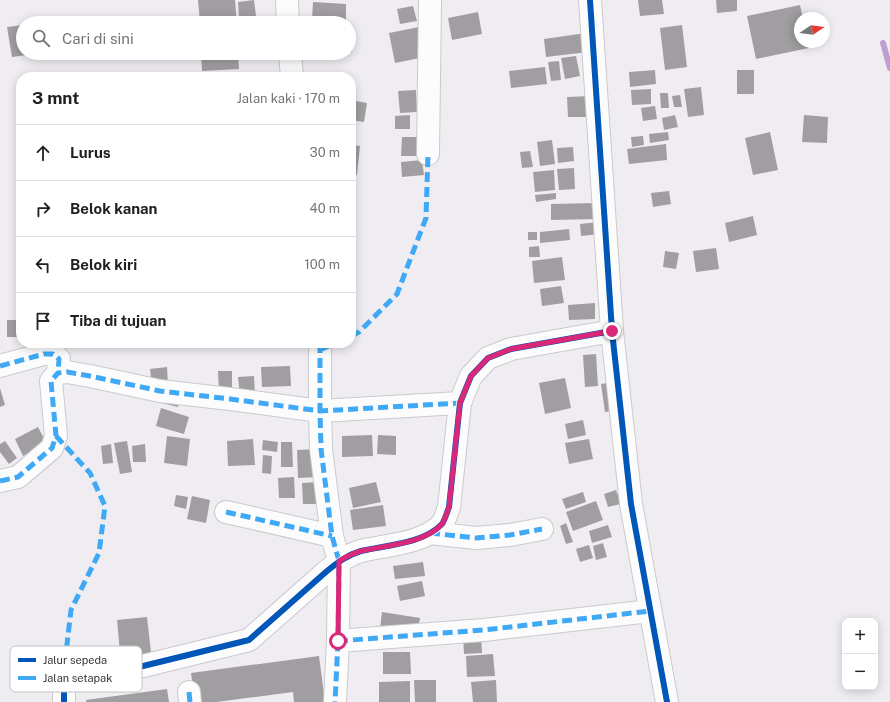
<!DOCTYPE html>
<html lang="id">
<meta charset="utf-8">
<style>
:root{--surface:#fff;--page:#f2f2f2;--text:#202124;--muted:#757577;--line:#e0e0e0}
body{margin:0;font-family:"Public Sans",sans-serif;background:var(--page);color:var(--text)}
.controls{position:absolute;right:12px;bottom:12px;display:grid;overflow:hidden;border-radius:8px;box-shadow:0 2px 10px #0003}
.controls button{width:36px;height:36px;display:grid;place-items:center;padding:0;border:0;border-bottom:1px solid var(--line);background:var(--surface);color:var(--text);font:20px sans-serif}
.compass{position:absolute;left:794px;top:12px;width:36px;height:36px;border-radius:50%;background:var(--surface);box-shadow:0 2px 10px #0003;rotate:77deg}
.stop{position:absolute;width:12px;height:12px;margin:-9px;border:3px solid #db2777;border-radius:50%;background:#fff}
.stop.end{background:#db2777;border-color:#fff;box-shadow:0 1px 4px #0008}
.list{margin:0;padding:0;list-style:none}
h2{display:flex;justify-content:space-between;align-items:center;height:52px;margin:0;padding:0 16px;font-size:17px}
h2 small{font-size:13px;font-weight:400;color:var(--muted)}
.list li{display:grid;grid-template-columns:26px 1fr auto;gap:12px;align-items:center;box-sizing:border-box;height:56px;padding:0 16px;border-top:1px solid var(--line)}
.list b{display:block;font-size:15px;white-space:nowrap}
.list em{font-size:13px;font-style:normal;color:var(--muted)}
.icon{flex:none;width:22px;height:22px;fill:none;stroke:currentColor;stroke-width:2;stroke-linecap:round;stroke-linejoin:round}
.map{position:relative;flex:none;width:890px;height:702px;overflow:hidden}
.search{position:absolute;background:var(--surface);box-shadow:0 2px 10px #0003;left:16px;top:16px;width:340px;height:44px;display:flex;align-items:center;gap:10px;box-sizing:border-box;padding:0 14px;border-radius:22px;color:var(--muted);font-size:15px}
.panel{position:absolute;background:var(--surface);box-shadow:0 2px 10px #0003;left:16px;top:72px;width:340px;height:276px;border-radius:16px}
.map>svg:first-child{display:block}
</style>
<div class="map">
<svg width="890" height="702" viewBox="0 0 890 702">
<rect width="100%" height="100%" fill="#f0edf2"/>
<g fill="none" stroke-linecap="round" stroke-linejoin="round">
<path stroke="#be9fd2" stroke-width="6" d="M883 43 890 68"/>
</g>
<path fill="#a19ea2" d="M198 0H235L237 23H200Z
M254 0 256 16 239 19 238 2Z
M638 0H662L664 14 640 16Z
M716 0H737V11L717 13Z
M313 2 346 4V21L312 19Z
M800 5 803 18H800V42H808L809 48 756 59 747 16Z
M413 6 417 21 400 24 397 9Z
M478 12 482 34 452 40 448 18Z
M23 25V53H35V54L12 57 7 27Z
M682 25 687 67 665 70 660 28Z
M419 27 425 57 395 63 389 33Z
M349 30H354L352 52 349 51Z
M586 33 588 52 546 57 544 39Z
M201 53H238L239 69 202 71Z
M576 56 580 76 565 79 561 58Z
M559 61 561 80 551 81 548 62Z
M545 67 547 84 511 88 509 71Z
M655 70 656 84 630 87 629 72Z
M737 70H754V94H737Z
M260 73 261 77H244V76Z
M701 87 704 115 688 117 684 89Z
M651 89V104L632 105 631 90Z
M416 90 417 112 400 113 398 91Z
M660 93H668L669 108H661Z
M680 95 682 107H674L672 96Z
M591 96 592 117H568L567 97Z
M351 100 367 103 364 122 351 120Z
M655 106 657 119 643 121 641 108Z
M410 115V129H395V116Z
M675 115 678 127 664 130 662 118Z
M804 115 828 117 827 143 802 142Z
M668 132 669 140 650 143 649 134Z
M770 132 778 170 753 175 745 138Z
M643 136 644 145 632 147 631 137Z
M402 137H422L421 156H401Z
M552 140 555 164 540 166 537 142Z
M666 144 667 160 629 164 627 149Z
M351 145 360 146 357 175 351 174Z
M573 147 574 161 558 163 557 148Z
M530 151 533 167 522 168 520 152Z
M422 160 424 175 402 177 401 162Z
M574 168 575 189 559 190 557 169Z
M554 170 555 190 535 192 533 172Z
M669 191 671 204 653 207 651 193Z
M556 193V199L536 202 535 195Z
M596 203 597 219 551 220V204Z
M753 216 757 235 729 242 725 223Z
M599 222 600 234 581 236 580 224Z
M569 229 570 240 540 243V232Z
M528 232H537V240H528Z
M539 246 540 257H529V247Z
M716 248 719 269 696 272 693 251Z
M665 251 679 253 676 269 663 267Z
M562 257 565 280 534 283 532 261Z
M561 286 564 303 542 306 540 289Z
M595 303V319L569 320 568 305Z
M7 320H21V337H7Z
M596 354 598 386 585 387 583 355Z
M290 366 291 386 262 387 261 367Z
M167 367 168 385 152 387 150 369Z
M218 371H232V393L219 394Z
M254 376 255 395H240L238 377Z
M565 378 571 408 545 414 539 383Z
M614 382 618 410 605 412 601 384Z
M0 388 5 405 0 407Z
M165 394 180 397 178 407 162 403Z
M161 408 189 417 184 434 156 426Z
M583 420 586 435 568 439 565 424Z
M38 427 47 444 23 456 15 439Z
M372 435 373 456 342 457V436Z
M378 435 396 436V455L377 454Z
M167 436 190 439 187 466 164 463Z
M253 439 255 465 228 466 227 441Z
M589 439 593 459 569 464 565 443Z
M263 440 278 442 277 452 262 450Z
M5 441 17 458 9 464 0 452V444Z
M127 441 132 472 120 474 114 443Z
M281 442H292L293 467H281Z
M111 444 113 463 103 464 101 446Z
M145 444 146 462H133L132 446Z
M318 449 319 477 298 478 297 450Z
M263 455 272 456 271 474 262 473Z
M294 477 295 498H279L278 478Z
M317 482 318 504H303L302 483Z
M376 482 381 502 353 508 349 488Z
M616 490 621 504 608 507 604 494Z
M583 492 586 502 566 509 562 499Z
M176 495 188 497 186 509 174 506Z
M192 496 210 500 206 523 187 519Z
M596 501 603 520 573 531 566 512Z
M383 505 386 526 353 530 350 510Z
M566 523 573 542 566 544 560 526Z
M608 525 612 537 592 543 589 531Z
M603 543 607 557 596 560 593 546Z
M589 545 593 558 580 562 576 549Z
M423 562 425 576 395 579 393 566Z
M422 581 425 596 400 601 397 586Z
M382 612 420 618 417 635 380 629Z
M147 617 152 661 121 664 117 620Z
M481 635 482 653 464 654 463 636Z
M383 652H410L411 674H383Z
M493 654 495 676 467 677 466 656Z
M319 656 325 702H294L293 692 217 702H195L191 673Z
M414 680H436V702H415Z
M496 680 497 702H473L471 682Z
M410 681V702H379V682Z
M167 689 169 702H86V700Z"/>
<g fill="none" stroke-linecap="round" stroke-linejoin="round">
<g stroke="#ccc9cd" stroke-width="24">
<path id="minor" d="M287 0 288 23
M590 0 612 331 631 504 667 702
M290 53 292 77
M428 154 430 0
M320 343V411L321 449 332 536 339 561 338 641 335 702
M0 366 44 354H53L59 359 58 373
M0 481 18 477 52 448 56 436 51 381 58 373 67 372 90 376 160 391 230 399 320 411 460 403
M226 512 332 536
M430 533 476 538 510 535 542 529
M338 641 484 630 650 611
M189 692 190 702
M64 702V667L135 668 249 640 327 571C337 563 347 555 361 551 386 545 423 544 442 524 445 520 447 512 449 507L460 403 471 376 488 358 511 349 612 331"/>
</g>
<use href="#minor" stroke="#fdfcfd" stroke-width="22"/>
<path stroke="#3fa9f5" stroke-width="5" stroke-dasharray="10 5" stroke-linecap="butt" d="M351 336 359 332 397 294 426 218 428 154
M320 343V411L321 449 332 536 339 561 338 641 335 702
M320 350 335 343
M0 366 44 354H53L59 359 58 373
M56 436 90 473 105 506 99 553 71 610 64 670
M0 481 18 477 52 448 56 436 51 381 58 373 67 372 90 376 160 391 230 399 320 411 460 403
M226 512 332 536
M430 533 476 538 510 535 542 529
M338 641 484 630 650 611
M189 692 190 702"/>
<g stroke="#fff" stroke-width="8">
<path id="cycleway" d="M590 0 612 331 631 504 667 702
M64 702V667L135 668 249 640 327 571C337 563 347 555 361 551 386 545 423 544 442 524 445 520 447 512 449 507L460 403 471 376 488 358 511 349 612 331"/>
</g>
<use href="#cycleway" stroke="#0057b8" stroke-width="6"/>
</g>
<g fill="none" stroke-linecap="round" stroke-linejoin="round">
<path stroke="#db2777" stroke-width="5" d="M338 641 339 561C346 557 353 553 361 551 386 545 424 544 442 524 445 520 447 512 449 507L460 403 471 376 488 358 511 349 612 331"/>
</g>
<rect x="10" y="646" width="132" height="46" rx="6" fill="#fff" stroke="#c3c2c3" stroke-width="1"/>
<rect x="18" y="658" width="18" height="4" fill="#0057b8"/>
<rect x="18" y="676" width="18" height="4" fill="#3fa9f5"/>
<g font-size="11" fill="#373538">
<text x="43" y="664">Jalur sepeda</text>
<text x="43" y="682">Jalan setapak</text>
</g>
</svg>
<div class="controls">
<button>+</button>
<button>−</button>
</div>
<svg class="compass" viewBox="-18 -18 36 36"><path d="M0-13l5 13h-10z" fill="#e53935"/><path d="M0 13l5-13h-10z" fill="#757577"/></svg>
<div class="stop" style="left:338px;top:641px"></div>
<div class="stop end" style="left:612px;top:331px"></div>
<div class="search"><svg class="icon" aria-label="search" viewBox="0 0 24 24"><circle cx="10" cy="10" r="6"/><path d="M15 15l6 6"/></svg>Cari di sini</div>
<section class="panel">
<h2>3 mnt<small>Jalan kaki · 170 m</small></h2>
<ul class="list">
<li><svg class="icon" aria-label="ahead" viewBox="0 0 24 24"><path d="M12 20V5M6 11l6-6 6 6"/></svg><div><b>Lurus</b></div><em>30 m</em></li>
<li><svg class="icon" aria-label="right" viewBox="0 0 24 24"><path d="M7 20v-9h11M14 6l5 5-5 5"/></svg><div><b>Belok kanan</b></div><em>40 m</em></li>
<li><svg class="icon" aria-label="left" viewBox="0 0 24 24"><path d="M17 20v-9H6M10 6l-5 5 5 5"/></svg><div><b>Belok kiri</b></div><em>100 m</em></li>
<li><svg class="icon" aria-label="arrive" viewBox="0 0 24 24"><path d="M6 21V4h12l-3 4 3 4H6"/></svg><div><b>Tiba di tujuan</b></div></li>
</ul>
</section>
</div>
